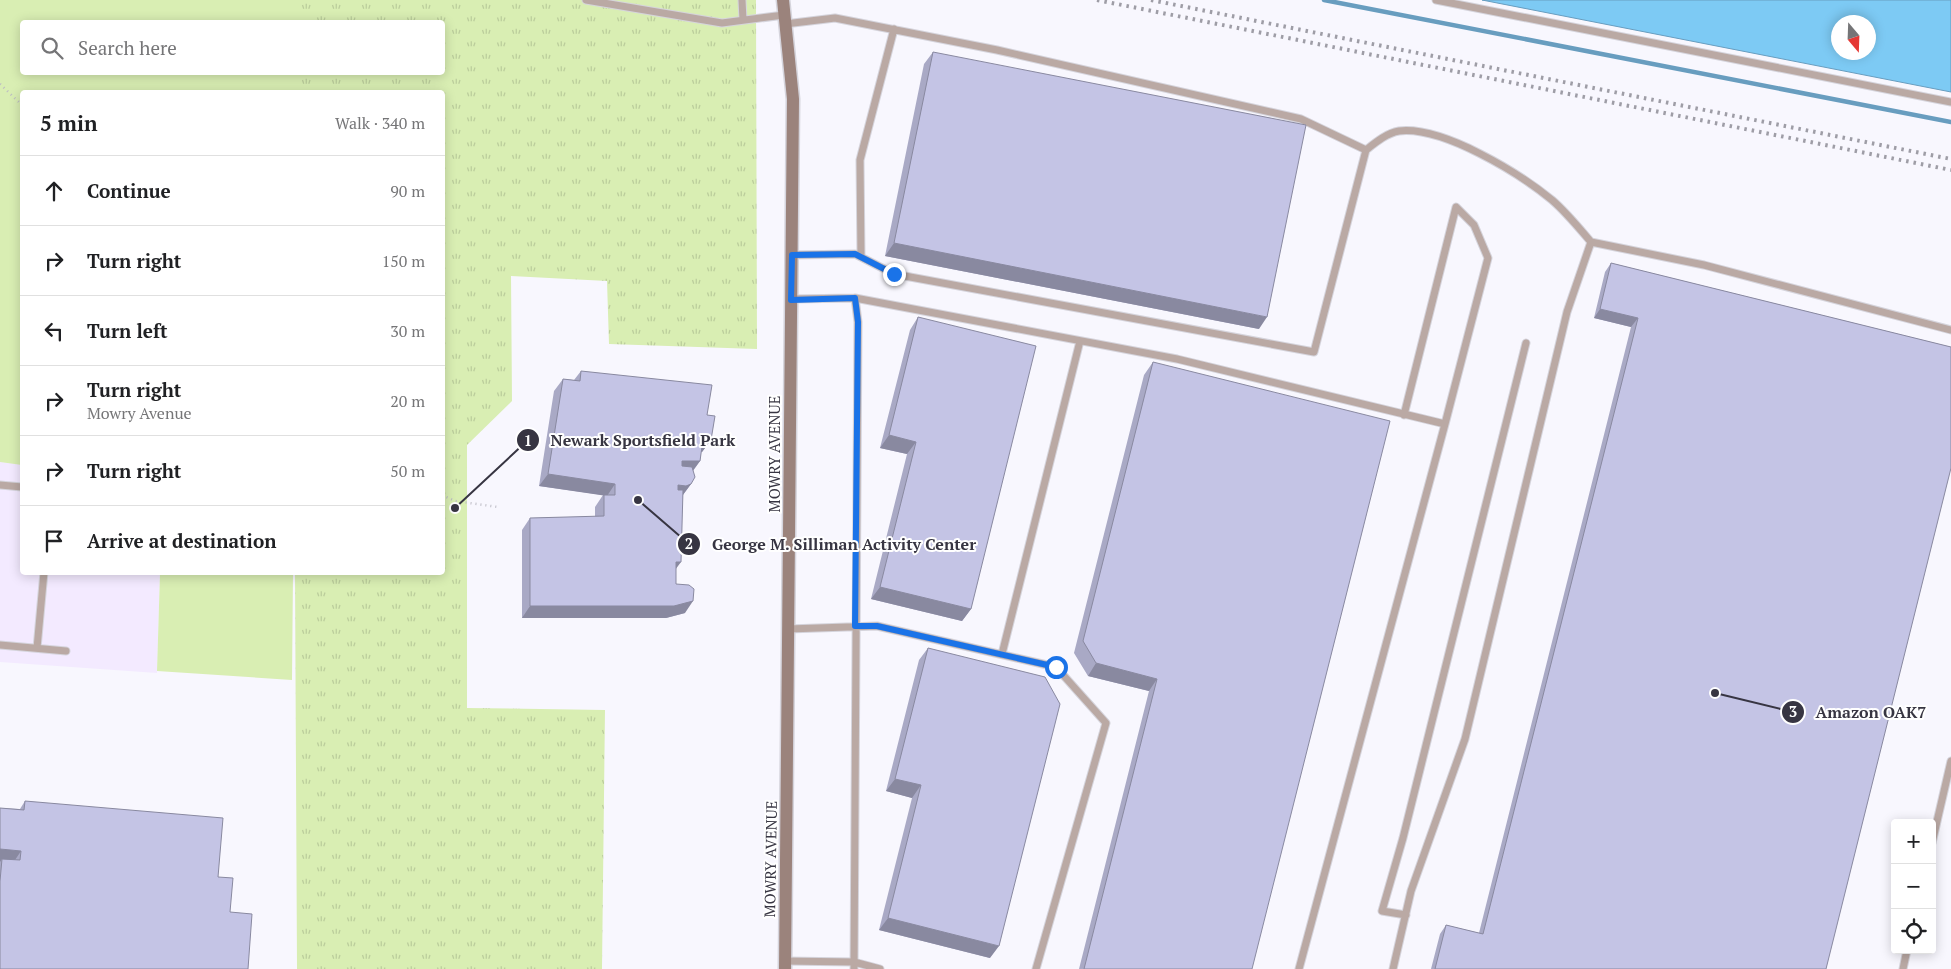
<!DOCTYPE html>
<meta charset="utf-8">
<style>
:root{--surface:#fff;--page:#f2f2f2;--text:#202124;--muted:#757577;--line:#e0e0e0}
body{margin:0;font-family:"PT Serif",serif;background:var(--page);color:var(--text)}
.controls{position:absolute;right:15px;bottom:15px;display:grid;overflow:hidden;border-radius:5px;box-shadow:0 2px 12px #0003}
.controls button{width:45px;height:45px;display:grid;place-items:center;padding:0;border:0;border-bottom:1px solid var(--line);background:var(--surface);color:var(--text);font:25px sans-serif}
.compass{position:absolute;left:1831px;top:15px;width:45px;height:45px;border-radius:50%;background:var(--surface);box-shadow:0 2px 12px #0003;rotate:161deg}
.stop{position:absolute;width:15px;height:15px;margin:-11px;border:4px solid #1a73e8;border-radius:50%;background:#fff}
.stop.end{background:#1a73e8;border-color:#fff;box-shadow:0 1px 5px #0008}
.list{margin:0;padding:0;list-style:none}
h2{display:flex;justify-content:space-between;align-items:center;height:65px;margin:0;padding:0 20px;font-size:21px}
h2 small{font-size:16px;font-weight:400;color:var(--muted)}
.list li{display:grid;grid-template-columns:32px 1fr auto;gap:15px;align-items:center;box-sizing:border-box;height:70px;padding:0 20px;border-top:1px solid var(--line)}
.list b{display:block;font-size:19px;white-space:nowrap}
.list p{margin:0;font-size:16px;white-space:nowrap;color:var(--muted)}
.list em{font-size:16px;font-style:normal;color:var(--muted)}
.icon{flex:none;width:28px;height:28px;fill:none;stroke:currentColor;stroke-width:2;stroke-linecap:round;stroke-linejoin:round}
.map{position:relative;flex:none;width:1951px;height:969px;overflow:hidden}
.search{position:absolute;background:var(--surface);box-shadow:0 2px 12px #0003;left:20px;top:20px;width:425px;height:55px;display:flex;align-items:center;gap:12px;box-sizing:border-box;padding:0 18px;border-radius:5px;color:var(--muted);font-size:19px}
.panel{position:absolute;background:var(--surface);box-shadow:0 2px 12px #0003;left:20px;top:90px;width:425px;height:485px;border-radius:5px}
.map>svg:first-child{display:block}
</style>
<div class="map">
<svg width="1951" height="969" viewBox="0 0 1951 969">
<defs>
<pattern id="park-tufts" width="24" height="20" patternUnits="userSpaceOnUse" patternTransform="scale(1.25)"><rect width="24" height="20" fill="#d9eeb3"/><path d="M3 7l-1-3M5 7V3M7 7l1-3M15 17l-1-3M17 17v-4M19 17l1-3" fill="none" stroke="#bbcd9b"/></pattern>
</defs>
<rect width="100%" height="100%" fill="#f8f7fe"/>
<path fill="#f3eaff" d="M0 462 22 464V572L160 573 157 673 0 662Z"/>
<path fill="#d9eeb3" d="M0 0H302V22H22V72L301 73V92H22V465L0 462Z
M160 573H293L292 680 157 671Z"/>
<path fill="url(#park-tufts)" d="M297 0H756L757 349 609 344 607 281 511 276 512 401 467 445V708L605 710 602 969H297L295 573 442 572V92H296V73L442 72V22H296Z"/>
<path fill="#7dcaf4" stroke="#689dbf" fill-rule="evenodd" d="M1482 0H1951V92ZM1838 22H1868V52H1838Z"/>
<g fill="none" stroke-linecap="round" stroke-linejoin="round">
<path stroke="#689dbf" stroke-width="4.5" d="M1324 0 1951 122"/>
<g stroke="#d5d4dc" stroke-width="9">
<path id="service" d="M586 0 722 23 784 15
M742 0 743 20
M1436 0 1951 102
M785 24 835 18 997 50 1301 119 1366 150 1314 352 894 274 855 254 792 255
M1366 150C1376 142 1387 133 1399 131 1443 126 1519 173 1552 200 1566 212 1579 228 1591 242
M861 256 860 160 894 29
M791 299 855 298
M1404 415 1456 207 1474 225 1488 258 1445 424
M0 485 22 487
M788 629 877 626 1056 667 1106 723 1036 969
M0 645 66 651
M37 648 44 572
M1002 654 1080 341
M1932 843 1951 761
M1406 915 1382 911 1403 838 1526 343
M785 961 854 962 880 969
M854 969 858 322 855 298 1177 359 1445 424 1299 969
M1393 969 1411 891 1465 739 1567 312 1591 242 1704 265 1951 330
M1903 969 1907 950"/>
</g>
<g stroke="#d5d4dc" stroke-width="15">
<path id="secondary" d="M783 0 793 99 785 969"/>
</g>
<path stroke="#bcbbc4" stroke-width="2.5" stroke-dasharray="1 4" stroke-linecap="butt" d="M0 84 22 105
M442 495 455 501 498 507"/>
<use href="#service" stroke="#baa9a4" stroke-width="7"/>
<use href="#secondary" stroke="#9b837c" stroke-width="12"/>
<path stroke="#9e9da6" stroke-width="4" stroke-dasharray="2.5 5" stroke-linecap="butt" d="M1097 0 1951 170
M1151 0 1951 159"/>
</g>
<path fill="#a9a9c5" d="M933 52 1259 329 885 256 924 64Z
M1611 263 1951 347 1826 969H1431L1440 934 1446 925 1479 933 1631 327 1594 318 1605 272Z
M918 317 971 609 962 621 871 599 907 454 880 448 910 330Z
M1153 362 1252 969H1079L1149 691 1088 676 1074 653 1144 375Z
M581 371 707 415 711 440 702 452H701L700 461 693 471 691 484 683 495 676 570V584L685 613 666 618H522V530L530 518 595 517V507L603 495 539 486 554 391 563 379 574 380Z
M928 648 990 958 879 930 912 798 886 791 919 660Z
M25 801 218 877 230 912 0 969V808L20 809Z"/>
<path fill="#8989a0" d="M894 243 1267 317 1259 329 885 256Z
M1600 309 1638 318 1631 327 1594 318Z
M889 435 916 442 907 454 880 448Z
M703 439 711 440 702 452 695 451Z
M682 461H700L691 473H674Z
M548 474 615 484 607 496 539 486Z
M691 484 682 496 678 498V485Z
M676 562H681L672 574Z
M880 587 971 609 962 621 871 599Z
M693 601 685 613 666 618H522L530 606Z
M1096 663 1157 679 1149 691 1088 676Z
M895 779 921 785 912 798 886 791Z
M0 849 21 851 13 863 2 859 0 862Z
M888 918 999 946 990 958 879 930Z"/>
<path fill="#c4c4e5" stroke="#8989a0" d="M933 52 1306 125 1267 317 894 243Z
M1611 263 1951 347V468L1826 969H1435L1446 925 1483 934 1638 318 1600 309Z
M918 317 1036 346 971 609 880 587 916 442 889 435Z
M1153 362 1390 421 1252 969H1084L1157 679 1096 663 1083 641Z
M581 371 712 385 707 415 715 416 711 440 703 439 700 461H682V466L692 467 695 477 691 484 686 486 678 485V490H683L681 562H676V584L689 585 694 589 693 601 674 606H530V518L604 516V495H615V484L548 474 563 379 580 381Z
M928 648 1045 677 1060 704 999 946 888 918 921 785 895 779Z
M25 801 223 818 218 877 233 878 230 912 252 914 248 969H0V881L2 859 20 860 21 851 0 849V808L24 810Z"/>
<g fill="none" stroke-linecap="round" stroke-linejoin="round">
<path stroke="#1a73e8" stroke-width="6" d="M894 274 855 254 792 255 791 300 855 298 858 322 855 626H877L1056 667"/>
</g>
<g text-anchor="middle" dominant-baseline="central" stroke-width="4" stroke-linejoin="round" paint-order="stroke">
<g font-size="15" fill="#373542" stroke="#fff">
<text transform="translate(774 454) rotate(-90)">MOWRY AVENUE</text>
<text transform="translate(770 859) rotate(-89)">MOWRY AVENUE</text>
</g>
</g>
<path fill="none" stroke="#373542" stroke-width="2" d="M455 508L528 440M638 500L689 544M1715 693L1793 712"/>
<g fill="#373542" stroke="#fff" stroke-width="2">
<circle cx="455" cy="508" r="5"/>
<circle cx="638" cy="500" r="5"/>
<circle cx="1715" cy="693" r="5"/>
<circle cx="528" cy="440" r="12"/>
<circle cx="689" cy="544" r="12"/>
<circle cx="1793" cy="712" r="12"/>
</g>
<g font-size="15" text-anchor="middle" font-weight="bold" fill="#fff">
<text x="528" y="446">1</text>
<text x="689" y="549">2</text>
<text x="1793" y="717">3</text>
</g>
<g font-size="16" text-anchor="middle" font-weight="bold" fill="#373542" stroke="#fff" stroke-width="4" stroke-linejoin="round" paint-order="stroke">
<text x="643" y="446">Newark Sportsfield Park</text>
<text x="844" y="550">George M. Silliman Activity Center</text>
<text x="1871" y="718">Amazon OAK7</text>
</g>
</svg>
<div class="controls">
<button>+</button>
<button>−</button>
<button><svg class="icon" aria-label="locate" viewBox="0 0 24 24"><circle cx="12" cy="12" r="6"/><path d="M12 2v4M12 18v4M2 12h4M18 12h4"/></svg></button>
</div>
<svg class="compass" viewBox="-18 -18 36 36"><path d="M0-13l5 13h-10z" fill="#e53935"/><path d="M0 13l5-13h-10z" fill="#757577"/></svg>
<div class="stop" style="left:1056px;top:667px"></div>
<div class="stop end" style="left:894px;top:274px"></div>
<div class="search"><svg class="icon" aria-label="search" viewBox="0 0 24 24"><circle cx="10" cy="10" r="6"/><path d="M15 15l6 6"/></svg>Search here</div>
<section class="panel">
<h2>5 min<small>Walk · 340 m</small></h2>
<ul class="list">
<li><svg class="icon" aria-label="ahead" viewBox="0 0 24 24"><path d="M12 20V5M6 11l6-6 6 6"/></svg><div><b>Continue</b></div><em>90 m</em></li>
<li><svg class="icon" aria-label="right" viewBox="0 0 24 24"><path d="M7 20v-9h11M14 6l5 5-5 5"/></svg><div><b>Turn right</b></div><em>150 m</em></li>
<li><svg class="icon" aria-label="left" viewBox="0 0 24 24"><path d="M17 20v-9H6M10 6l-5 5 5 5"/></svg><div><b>Turn left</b></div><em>30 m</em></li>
<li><svg class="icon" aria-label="right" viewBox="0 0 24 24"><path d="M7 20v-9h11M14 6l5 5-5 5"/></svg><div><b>Turn right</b><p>Mowry Avenue</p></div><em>20 m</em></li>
<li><svg class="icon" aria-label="right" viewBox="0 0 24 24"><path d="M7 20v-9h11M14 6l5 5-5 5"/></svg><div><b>Turn right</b></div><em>50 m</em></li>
<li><svg class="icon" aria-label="arrive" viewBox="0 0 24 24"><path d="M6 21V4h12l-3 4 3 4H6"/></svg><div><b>Arrive at destination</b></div></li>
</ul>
</section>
</div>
